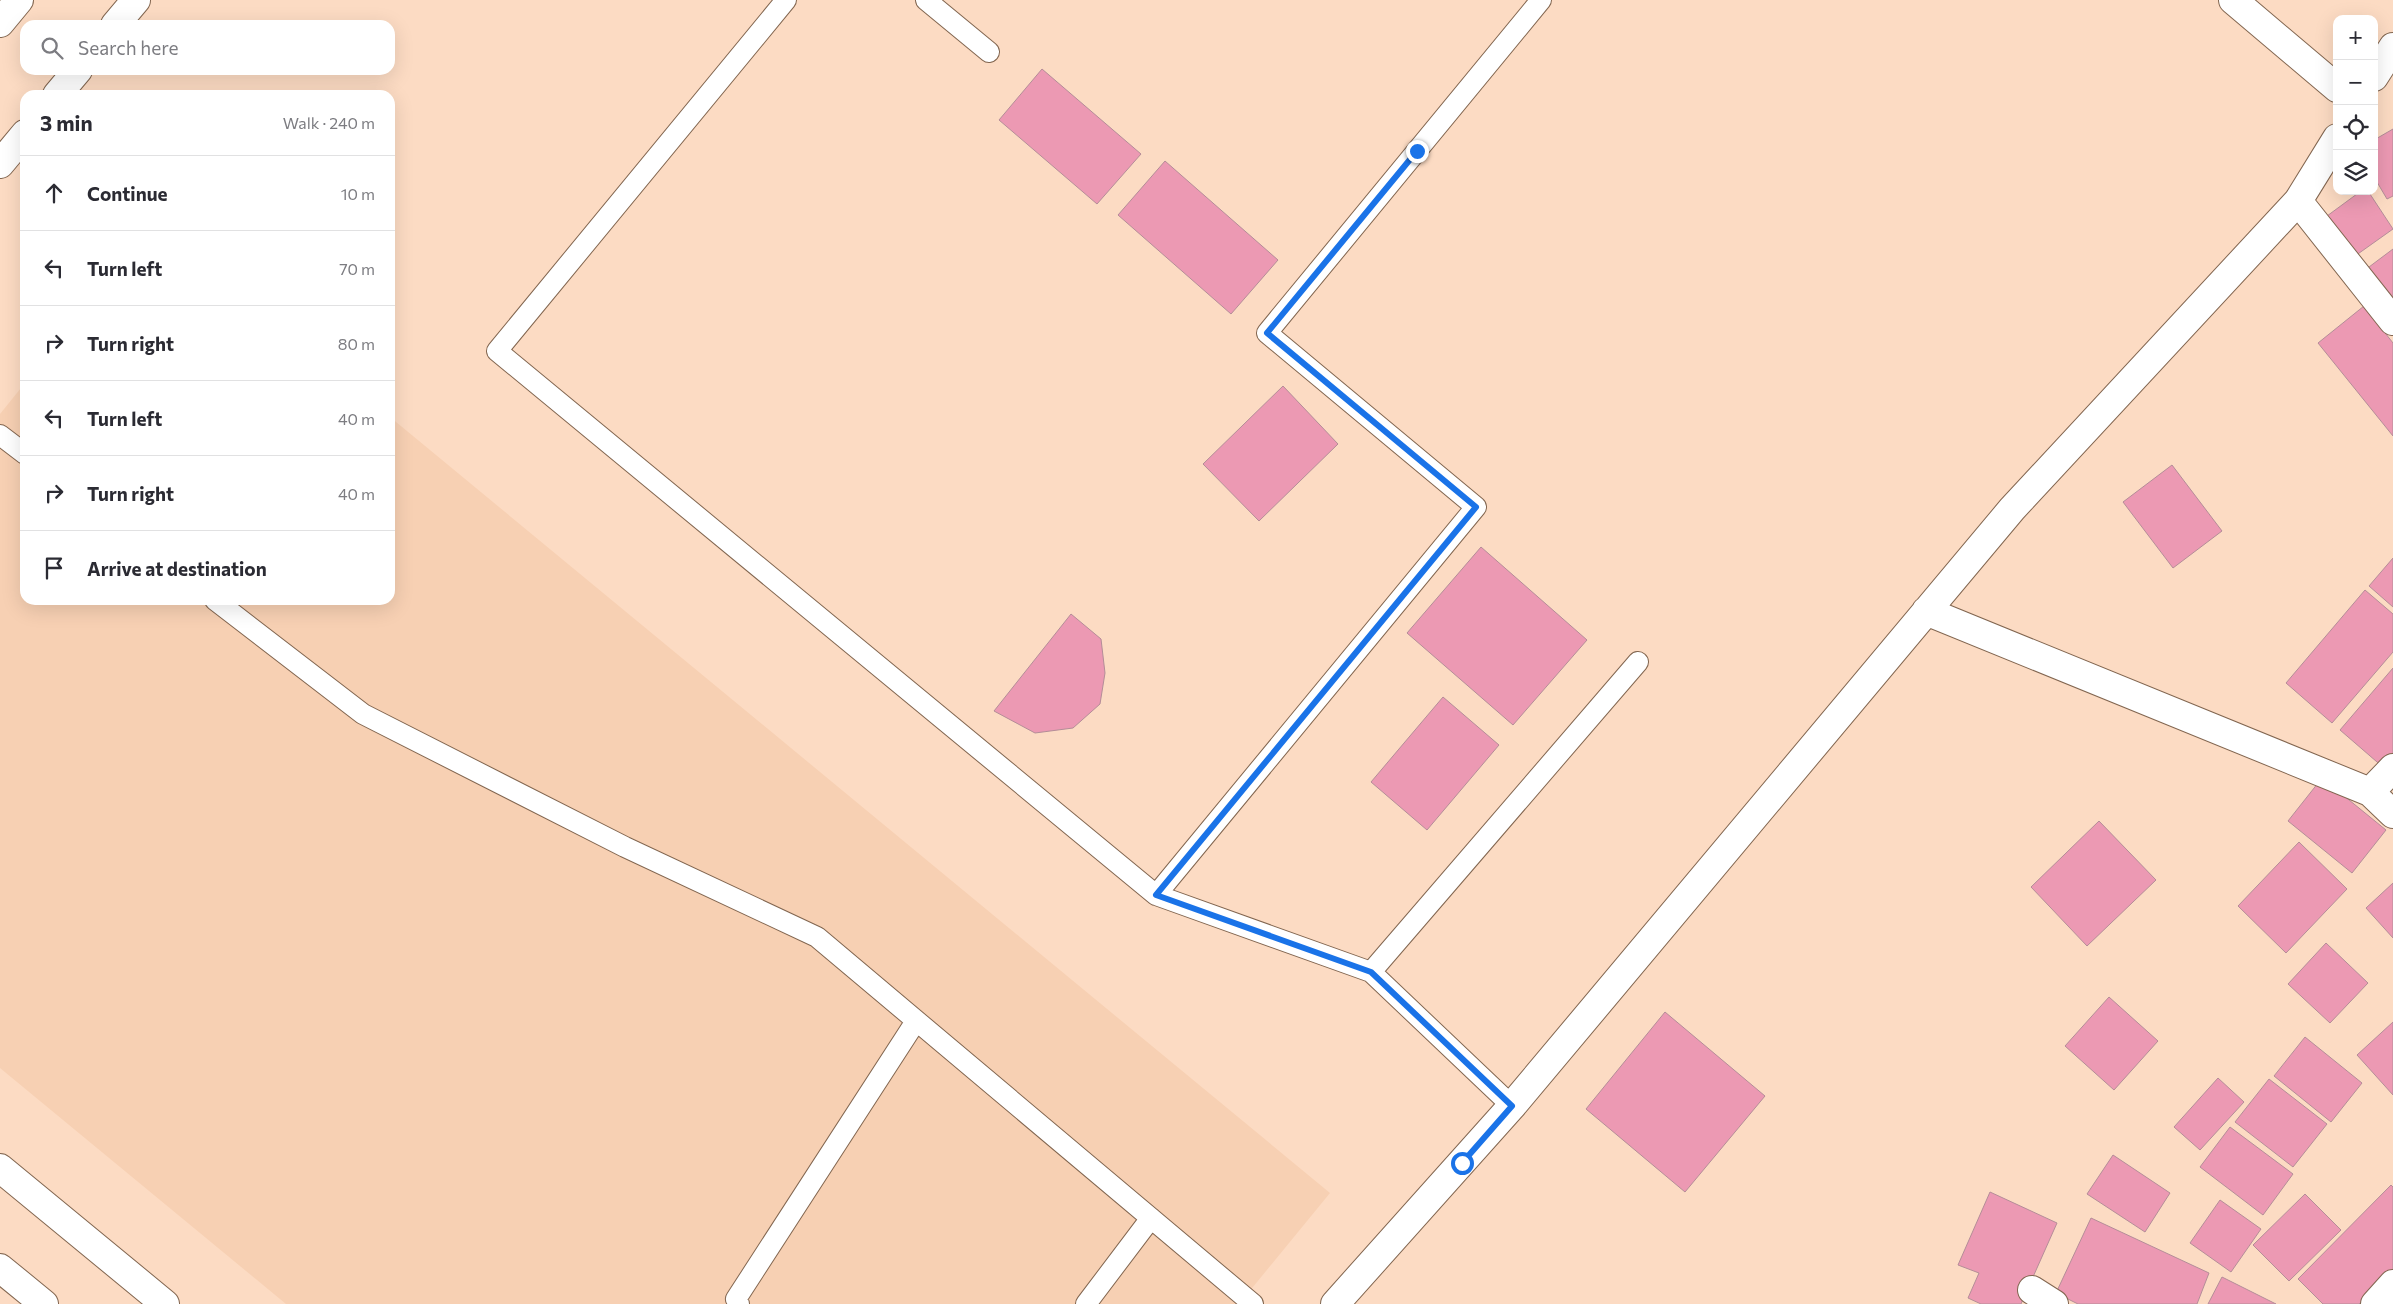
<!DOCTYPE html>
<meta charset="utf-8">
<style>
:root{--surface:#fff;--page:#f7f7f7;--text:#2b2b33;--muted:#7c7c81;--line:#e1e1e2}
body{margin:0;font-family:Commissioner,sans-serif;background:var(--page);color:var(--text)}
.controls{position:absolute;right:15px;top:15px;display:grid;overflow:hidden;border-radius:10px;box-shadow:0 5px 20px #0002}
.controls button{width:45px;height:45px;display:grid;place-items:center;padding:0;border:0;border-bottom:1px solid var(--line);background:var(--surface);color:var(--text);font:25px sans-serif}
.stop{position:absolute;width:15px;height:15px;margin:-11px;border:4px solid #1a73e8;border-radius:50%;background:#fff}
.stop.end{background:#1a73e8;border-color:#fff;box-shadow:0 1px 5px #0008}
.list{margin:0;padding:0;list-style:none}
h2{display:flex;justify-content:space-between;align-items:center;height:65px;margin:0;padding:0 20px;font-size:21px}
h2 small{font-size:16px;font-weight:400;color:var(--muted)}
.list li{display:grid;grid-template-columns:32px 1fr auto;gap:15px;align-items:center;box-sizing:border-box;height:75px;padding:0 20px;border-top:1px solid var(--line)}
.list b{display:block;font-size:19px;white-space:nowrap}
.list em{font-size:16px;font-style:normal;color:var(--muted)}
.icon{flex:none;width:28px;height:28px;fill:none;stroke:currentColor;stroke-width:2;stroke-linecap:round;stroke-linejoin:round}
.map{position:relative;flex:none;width:2393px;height:1304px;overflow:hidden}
.search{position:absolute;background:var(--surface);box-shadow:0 5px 20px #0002;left:20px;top:20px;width:375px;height:55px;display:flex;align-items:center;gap:12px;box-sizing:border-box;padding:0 18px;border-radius:15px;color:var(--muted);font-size:19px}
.panel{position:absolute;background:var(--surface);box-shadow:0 5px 20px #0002;left:20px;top:90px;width:375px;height:515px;border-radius:15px}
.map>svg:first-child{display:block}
</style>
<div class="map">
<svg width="2393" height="1304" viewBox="0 0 2393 1304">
<rect width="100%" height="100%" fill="#fcdbc3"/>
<path fill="#f7d0b3" d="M25 383V600H390V417L1330 1193 1239 1304H286L0 1068V414Z"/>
<path fill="#ec99b3" stroke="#b48d98" d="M1042 69 1141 154 1097 204 999 120Z
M2393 129V196L2387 199 2374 177V140Z
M1165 161 1278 260 1231 314 1118 215Z
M2361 191H2368L2393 229 2355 256 2327 216Z
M2393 249V316L2361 273Z
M2364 306 2393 343V436L2318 343Z
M1283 386 1338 444 1259 521 1203 464Z
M2172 465 2222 531 2173 568 2123 502Z
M1481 547 1587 640 1513 725 1407 633Z
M2393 558V607L2369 586Z
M2365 590 2393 614V652L2332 723 2286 683Z
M1071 614 1101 639 1105 673 1100 704 1073 728 1035 733 994 711Z
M2393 668V758L2384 768 2340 730Z
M1443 697 1499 745 1427 830 1371 782Z
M2322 778 2386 830 2352 873 2288 821Z
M2099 821 2156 880 2087 946 2031 887Z
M2299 842 2347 889 2286 953 2238 906Z
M2393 883V938L2366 908Z
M2326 943 2368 983 2330 1023 2288 984Z
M2109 997 2158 1041 2114 1090 2065 1046Z
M1665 1012 1765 1096 1685 1192 1586 1109Z
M2393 1022V1095L2357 1055Z
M2305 1037 2362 1083 2331 1122 2274 1076Z
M2218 1078 2244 1102 2200 1150 2174 1127Z
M2269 1079 2327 1124 2293 1167 2235 1122Z
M2230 1127 2293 1174 2263 1215 2200 1167Z
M2113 1155 2170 1193 2145 1232 2087 1194Z
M2391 1185 2393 1187V1270L2359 1304H2323L2298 1279Z
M1990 1192 2057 1223 2021 1304H1981L1968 1298 1979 1273 1958 1265Z
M2305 1194 2341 1230 2289 1281 2253 1245Z
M2220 1200 2261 1229 2231 1272 2190 1243Z
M2091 1218 2209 1273 2197 1304H2078L2056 1293Z
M2222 1277 2276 1304H2208Z"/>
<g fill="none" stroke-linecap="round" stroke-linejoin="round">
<g stroke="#826650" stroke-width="22">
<path id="lane" d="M786 0 497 351 1156 895 1371 972 1512 1106
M926 0 989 52
M0 435 25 454
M215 600 363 714 625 847 817 937 1253 1304
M1156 895 1476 507 1267 333 1541 0
M1371 972 1638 662
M739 1304 736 1299 916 1021
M1086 1304 1151 1218"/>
</g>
<g stroke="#826650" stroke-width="30">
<path id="street" d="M2233 0 2337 88
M2374 77 2393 47
M2298 201 2393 321
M1926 611 2370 792 2393 814
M2370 792 2393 768
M0 1168 165 1304
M0 1268 44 1304
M2032 1290 2054 1304
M1335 1304 1512 1106 2012 509 2298 201 2337 138
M2375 1304 2393 1284"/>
</g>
<g stroke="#826650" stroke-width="30">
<path id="secondary" d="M0 23 19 0
M115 25 136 0
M57 95 78 70
M0 164 25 134"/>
</g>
<use href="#lane" stroke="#fff" stroke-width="20"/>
<use href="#street" stroke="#fff" stroke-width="28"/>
<use href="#secondary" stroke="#fff" stroke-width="28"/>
</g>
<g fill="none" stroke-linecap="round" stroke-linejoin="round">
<path stroke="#1a73e8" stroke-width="6" d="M1417 151 1267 333 1476 507 1156 895 1371 972 1512 1106 1462 1163"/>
</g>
</svg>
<div class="controls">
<button>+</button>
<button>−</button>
<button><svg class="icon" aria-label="locate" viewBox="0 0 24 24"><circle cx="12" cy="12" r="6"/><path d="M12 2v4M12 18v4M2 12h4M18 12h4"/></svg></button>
<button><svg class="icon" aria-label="layers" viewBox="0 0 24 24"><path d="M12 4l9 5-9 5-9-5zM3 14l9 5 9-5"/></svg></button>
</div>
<div class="stop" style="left:1462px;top:1163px"></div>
<div class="stop end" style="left:1417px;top:151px"></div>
<div class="search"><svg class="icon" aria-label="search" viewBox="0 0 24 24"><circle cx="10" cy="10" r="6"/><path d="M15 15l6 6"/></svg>Search here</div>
<section class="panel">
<h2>3 min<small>Walk · 240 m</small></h2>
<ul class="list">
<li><svg class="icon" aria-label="ahead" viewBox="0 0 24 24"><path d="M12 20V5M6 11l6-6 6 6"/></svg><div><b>Continue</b></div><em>10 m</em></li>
<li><svg class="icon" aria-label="left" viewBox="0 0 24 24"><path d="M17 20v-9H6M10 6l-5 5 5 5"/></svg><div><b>Turn left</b></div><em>70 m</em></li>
<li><svg class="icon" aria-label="right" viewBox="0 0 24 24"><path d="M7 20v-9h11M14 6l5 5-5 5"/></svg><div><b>Turn right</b></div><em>80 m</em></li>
<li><svg class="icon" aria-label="left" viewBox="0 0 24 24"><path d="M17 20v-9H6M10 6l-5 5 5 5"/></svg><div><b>Turn left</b></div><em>40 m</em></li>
<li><svg class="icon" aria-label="right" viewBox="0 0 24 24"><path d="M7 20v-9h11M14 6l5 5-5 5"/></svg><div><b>Turn right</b></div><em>40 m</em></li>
<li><svg class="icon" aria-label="arrive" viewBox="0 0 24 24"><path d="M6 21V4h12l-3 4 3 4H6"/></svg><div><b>Arrive at destination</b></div></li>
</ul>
</section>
</div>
